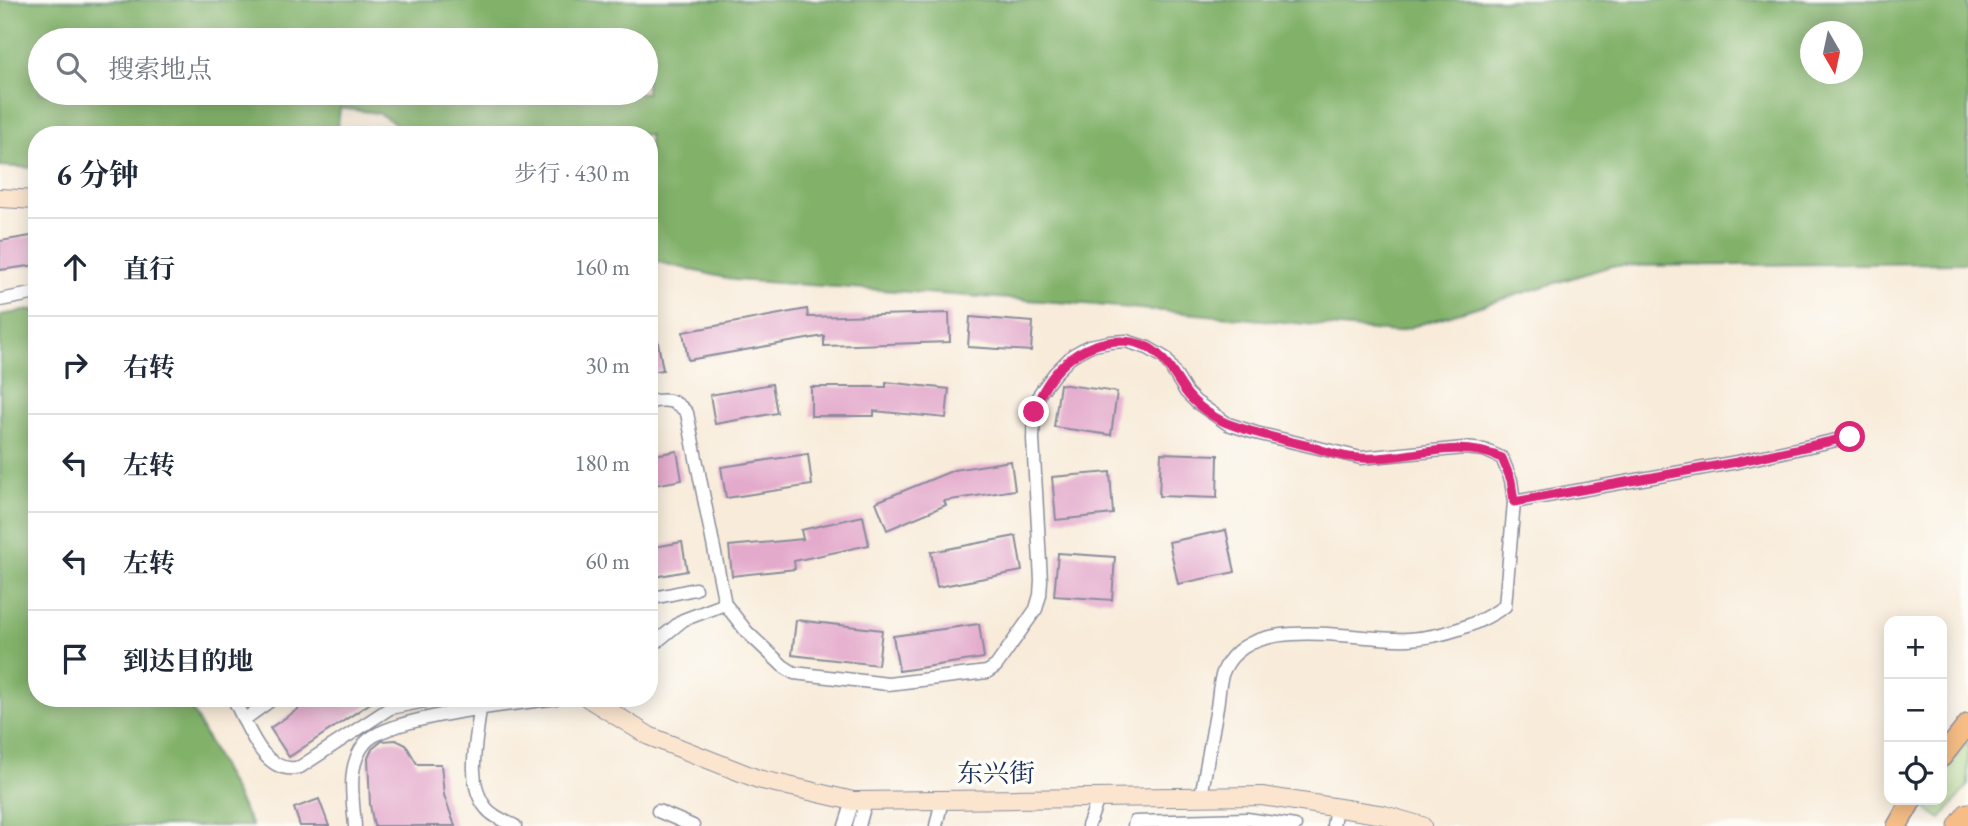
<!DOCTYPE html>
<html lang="zh">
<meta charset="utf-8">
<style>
:root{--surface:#fff;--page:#f6f6f7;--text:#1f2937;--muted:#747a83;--line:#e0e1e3}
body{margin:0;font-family:"EB Garamond","Noto Serif SC",serif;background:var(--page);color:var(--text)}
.controls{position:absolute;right:21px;bottom:21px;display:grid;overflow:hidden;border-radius:14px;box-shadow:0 4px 18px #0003}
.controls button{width:63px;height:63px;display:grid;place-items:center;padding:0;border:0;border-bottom:2px solid var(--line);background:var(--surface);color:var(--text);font:35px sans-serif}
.compass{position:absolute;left:1800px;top:21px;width:63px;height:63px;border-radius:50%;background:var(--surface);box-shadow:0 4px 18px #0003;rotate:171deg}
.stop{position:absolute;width:21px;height:21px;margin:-16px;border:5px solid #db2777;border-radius:50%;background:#fff}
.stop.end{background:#db2777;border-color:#fff;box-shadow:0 2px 7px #0008}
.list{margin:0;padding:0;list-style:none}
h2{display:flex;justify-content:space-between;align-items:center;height:91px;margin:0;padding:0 28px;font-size:30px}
h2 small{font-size:23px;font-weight:400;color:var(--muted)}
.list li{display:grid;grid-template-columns:46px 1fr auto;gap:21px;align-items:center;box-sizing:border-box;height:98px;padding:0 28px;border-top:2px solid var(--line)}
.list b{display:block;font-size:26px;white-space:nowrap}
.list em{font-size:23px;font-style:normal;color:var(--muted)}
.icon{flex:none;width:38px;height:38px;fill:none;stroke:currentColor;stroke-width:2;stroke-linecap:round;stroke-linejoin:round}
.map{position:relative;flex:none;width:1968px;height:826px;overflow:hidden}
.search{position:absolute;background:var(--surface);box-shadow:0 4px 18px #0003;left:28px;top:28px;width:630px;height:77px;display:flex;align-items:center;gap:18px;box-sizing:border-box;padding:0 24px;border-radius:38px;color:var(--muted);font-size:26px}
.panel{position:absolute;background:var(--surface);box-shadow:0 4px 18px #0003;left:28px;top:126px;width:630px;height:581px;border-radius:28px}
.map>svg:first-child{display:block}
</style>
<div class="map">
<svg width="1968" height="826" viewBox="0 0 1968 826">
<rect width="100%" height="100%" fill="#fdfcf7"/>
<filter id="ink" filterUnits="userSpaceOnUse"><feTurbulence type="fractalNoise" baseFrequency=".0143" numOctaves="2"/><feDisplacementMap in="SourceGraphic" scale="14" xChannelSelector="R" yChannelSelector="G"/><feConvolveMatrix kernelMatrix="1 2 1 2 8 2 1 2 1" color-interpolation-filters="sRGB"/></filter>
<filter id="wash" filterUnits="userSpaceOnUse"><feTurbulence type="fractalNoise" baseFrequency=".00686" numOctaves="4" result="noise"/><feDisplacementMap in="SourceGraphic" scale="28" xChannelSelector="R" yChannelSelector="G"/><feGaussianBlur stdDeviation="1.57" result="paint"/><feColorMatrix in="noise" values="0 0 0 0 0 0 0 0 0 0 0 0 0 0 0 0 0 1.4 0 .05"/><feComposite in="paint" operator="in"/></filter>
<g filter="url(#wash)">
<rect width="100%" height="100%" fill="#f8ebd9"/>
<path fill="#a3cf7b" stroke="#5f7f6c" stroke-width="2" d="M1968 741V785L1941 819 1926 809 1927 800H1942V777Z"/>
<path fill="#82b26b" stroke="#4e7064" stroke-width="2" fill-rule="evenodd" d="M0 0H1968V263L1611 266 1395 332 1085 304 734 280 649 260V135H414L378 113 340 108 337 135H37V168L0 166ZM1811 32H1853V74H1811ZM40 40H646V93H40Z
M37 309V698H186L252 826H0V315Z"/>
<g id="blocks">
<path fill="#e4aacc" d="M37 235V265L0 270V241Z
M807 309 808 317 949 313 950 342 824 346V336L688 360 683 332Z
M970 317 1033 322 1031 351 968 347Z
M649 326H655L663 370 649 372Z
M886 382 949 389 946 418 874 411V416H811V387H886Z
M772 384 777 413 715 424 710 395Z
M1060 384 1117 392 1111 435 1054 427Z
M677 451 682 480 649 486V456Z
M1161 453 1218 455 1217 498 1159 496Z
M808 454 812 485 726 498 721 467Z
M1011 461 1015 490 944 501 946 505 887 530 876 502 954 470Z
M1110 472 1113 514 1056 520 1052 477Z
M863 516 869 545 794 561 795 569 732 576 729 546 803 539 801 530Z
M1226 530 1235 572 1178 584 1169 542Z
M1016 536 1022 571 937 587 931 552Z
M682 542 687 571 649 578V548Z
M1058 553 1115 557 1112 600 1054 596Z
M796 620 882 630 878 665 792 655Z
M979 624 984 658 899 671 893 636Z
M315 698H378L289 757 270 728Z
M396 740 406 745 417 764H441L444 795 455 826H374L370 805 368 758 372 749 382 741Z
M319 799 329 826H300L294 808Z"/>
</g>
</g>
<g filter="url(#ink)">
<use href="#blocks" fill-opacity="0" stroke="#8a8d9c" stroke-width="2"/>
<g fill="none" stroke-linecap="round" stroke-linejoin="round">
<g stroke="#8a8d9c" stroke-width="15">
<path id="street" d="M0 300 37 293
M649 402C666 399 675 399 687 413L725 604 747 632 783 666 794 673 888 684 987 672 996 666 1036 609 1040 595 1041 580 1033 439 1034 412 1040 393 1055 373 1073 355 1089 346 1110 342 1126 341 1148 348 1165 358 1186 392 1196 402 1228 424 1256 433 1361 458 1464 448 1484 450 1502 458 1511 480 1514 502 1505 606C1478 625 1442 637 1409 639 1358 642 1250 611 1224 670 1219 680 1219 695 1217 707 1212 737 1206 767 1201 797
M1514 502 1737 462 1850 437
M649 599 695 589
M649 648 683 620 725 604
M233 698C248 725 263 777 300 767L390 708 440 698
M480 709C477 739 465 782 486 808 493 817 505 821 515 826
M245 719 274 698
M658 811 693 826
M355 826C353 799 346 766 365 743 387 716 518 704 556 698
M845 826 853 801
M859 826 866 800
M936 826 942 800
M1088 826 1098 799
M1134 826 1135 822 1247 819 1295 826
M1333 826 1336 807"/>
</g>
<g stroke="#8a8d9c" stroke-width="20">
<path id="secondary" d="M0 198 37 200
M588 698 649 736 758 779 853 801 1262 796 1384 815 1422 826"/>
</g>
<g stroke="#8a8d9c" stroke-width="22">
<path id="primary" d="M1942 757 1968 724
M1897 826 1912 800"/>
</g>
<g stroke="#8a8d9c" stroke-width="25">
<path id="highway" d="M1960 826 1968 815"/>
</g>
<use href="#street" stroke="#fff" stroke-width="12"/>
<use href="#secondary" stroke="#fbe5cf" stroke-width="18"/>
<use href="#primary" stroke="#f6be86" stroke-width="19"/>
<use href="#highway" stroke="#f6be86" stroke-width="23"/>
</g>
</g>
<g fill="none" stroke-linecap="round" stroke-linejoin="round" filter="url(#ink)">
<path stroke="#db2777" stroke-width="9" d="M1034 412C1047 373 1078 341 1122 341 1159 342 1167 365 1185 391 1195 405 1216 420 1232 425 1257 434 1283 440 1309 446 1325 451 1343 458 1361 458 1410 461 1453 437 1502 458L1511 480 1514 502 1737 462 1850 437"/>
</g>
<g text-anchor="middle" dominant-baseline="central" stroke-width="7" stroke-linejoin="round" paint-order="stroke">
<g font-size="26" fill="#1b2f5e" stroke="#fdfcf7">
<text x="996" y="773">东兴街</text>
</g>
</g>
</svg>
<div class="controls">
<button>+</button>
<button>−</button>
<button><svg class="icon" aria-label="locate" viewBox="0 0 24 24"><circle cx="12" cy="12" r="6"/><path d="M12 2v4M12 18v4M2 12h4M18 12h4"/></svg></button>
</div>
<svg class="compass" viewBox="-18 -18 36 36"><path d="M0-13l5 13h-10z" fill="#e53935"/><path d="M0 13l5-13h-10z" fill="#747a83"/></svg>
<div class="stop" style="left:1850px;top:437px"></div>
<div class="stop end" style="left:1034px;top:412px"></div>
<div class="search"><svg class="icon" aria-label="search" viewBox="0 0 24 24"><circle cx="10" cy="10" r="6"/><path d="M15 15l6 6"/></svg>搜索地点</div>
<section class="panel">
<h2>6 分钟<small>步行 · 430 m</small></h2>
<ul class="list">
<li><svg class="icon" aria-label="ahead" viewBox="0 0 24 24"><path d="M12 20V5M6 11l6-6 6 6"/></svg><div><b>直行</b></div><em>160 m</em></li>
<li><svg class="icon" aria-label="right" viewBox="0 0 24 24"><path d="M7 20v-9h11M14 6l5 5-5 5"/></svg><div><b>右转</b></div><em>30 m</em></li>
<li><svg class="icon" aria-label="left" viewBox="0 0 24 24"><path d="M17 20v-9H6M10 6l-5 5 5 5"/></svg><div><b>左转</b></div><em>180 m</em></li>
<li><svg class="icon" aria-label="left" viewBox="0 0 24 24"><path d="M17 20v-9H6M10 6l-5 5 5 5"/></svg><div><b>左转</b></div><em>60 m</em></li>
<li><svg class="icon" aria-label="arrive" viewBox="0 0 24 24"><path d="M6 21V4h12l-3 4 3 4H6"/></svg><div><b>到达目的地</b></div></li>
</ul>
</section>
</div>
